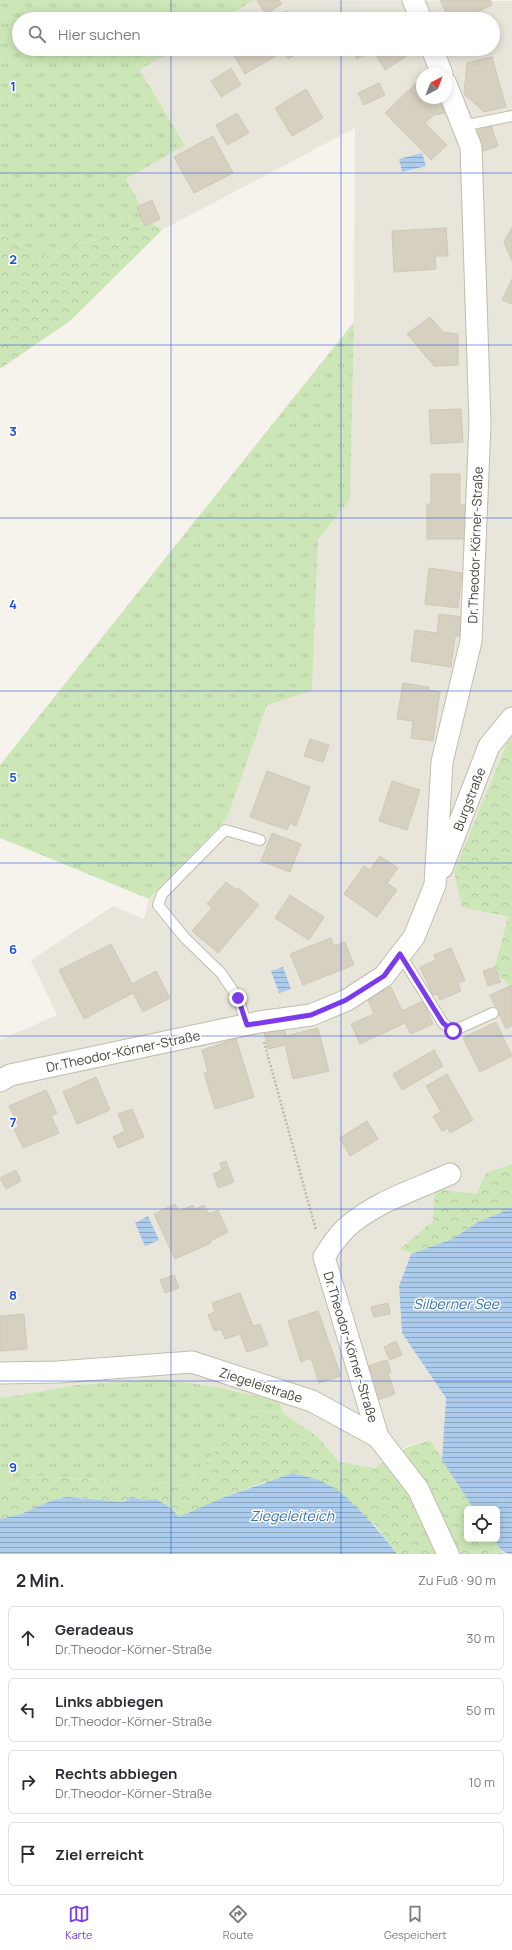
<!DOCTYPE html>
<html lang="de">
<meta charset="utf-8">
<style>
:root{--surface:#fff;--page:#f2f2f3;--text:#2b2b33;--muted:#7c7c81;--line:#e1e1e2;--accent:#7c3aed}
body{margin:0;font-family:Manrope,sans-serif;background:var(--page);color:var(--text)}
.controls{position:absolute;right:12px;bottom:12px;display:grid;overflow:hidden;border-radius:6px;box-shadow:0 2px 10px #0003}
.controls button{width:36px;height:36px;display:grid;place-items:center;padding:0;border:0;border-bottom:1px solid var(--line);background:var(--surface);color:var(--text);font:20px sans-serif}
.compass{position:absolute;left:416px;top:68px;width:36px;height:36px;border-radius:50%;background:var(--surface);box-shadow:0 2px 10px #0003;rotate:42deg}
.stop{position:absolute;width:12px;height:12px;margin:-9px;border:3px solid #7c3aed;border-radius:50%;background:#fff}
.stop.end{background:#7c3aed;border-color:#fff;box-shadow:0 1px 4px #0008}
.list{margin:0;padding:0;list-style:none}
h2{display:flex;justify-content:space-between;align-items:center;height:52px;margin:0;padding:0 16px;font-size:17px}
h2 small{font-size:13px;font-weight:400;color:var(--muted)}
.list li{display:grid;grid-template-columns:26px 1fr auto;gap:12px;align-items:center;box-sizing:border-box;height:64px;margin:0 8px 8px;padding:0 8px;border:1px solid var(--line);border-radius:6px}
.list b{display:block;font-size:15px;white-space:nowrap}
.list p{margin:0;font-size:13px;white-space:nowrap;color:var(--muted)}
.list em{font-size:13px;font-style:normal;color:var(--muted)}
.icon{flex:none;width:22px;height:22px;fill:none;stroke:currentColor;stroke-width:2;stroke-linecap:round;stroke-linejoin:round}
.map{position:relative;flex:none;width:512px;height:1554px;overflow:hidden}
.search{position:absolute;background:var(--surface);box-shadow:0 2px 10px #0003;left:12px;right:12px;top:12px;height:44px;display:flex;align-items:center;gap:10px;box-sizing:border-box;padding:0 14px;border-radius:22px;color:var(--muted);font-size:15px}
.sheet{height:340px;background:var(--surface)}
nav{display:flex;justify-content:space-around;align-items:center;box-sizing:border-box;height:56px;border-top:1px solid var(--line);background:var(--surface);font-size:11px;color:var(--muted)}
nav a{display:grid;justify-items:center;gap:2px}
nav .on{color:var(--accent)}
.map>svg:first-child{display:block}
</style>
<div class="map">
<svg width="512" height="1554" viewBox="0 0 512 1554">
<defs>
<pattern id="grass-tufts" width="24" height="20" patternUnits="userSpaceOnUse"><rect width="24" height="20" fill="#cce6b7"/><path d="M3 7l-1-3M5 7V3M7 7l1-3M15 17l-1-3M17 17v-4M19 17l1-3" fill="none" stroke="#b1c69e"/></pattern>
<pattern id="forest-crowns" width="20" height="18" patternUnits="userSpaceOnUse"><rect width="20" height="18" fill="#cce6b7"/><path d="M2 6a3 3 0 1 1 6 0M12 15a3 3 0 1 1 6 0" fill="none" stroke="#b1c69e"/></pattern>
<pattern id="water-rules" width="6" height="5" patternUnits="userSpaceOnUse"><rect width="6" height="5" fill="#accced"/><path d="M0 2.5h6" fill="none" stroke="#8ea7c1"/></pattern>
</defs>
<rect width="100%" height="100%" fill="#f5f3ec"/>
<path fill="#e8e5da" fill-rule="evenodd" d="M254 0 512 1V737L507 743 454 871 495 915 508 917 494 970 512 988V1164L486 1173 476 1194 433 1221 400 1249 411 1254 399 1286 402 1333 446 1398 442 1460 431 1441 415 1443 401 1449 375 1468 339 1462 318 1437 283 1413 279 1401 212 1386 156 1379 76 1385 4 1398 0 1397V1040L57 1015 31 960 113 906 144 919 149 899 227 818 267 705 312 691 318 540 350 499 354 322 355 128 162 230 149 221 126 179 185 144 140 70 174 49H493V19H223ZM422 74H446V98H422Z"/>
<path fill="url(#grass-tufts)" d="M0 0H254L223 19H19V49H174L140 70 185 145 126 179 149 221 45 256 0 234Z
M354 322 350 499 318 540 312 691 267 705 227 818 149 899 0 838V765Z
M156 1379 212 1386 279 1401 283 1413 250 1411 234 1424 205 1465 187 1485 34 1476 10 1485 0 1480V1397L4 1398 76 1385Z"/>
<path fill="url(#forest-crowns)" d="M149 221 162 230 70 321 0 369V234L45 256Z
M512 737V988L494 970 508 917 462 907 454 871 507 743Z
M512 1164V1208L478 1222 452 1239 411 1254 400 1249 433 1221 435 1189 476 1194 486 1173Z
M250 1411 283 1413 318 1437 339 1462 375 1468C395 1454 407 1444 431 1441L474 1509H467V1539H494L503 1553 508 1554H397L375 1525 265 1482 222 1498 179 1518 172 1509 157 1499 144 1500 131 1497 124 1502 67 1497 50 1501 21 1514 0 1519V1480L10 1485 34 1476 187 1485 205 1465 234 1424Z"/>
<path fill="url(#water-rules)" d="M422 153 426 166 402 172 399 159Z
M283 967 291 989 279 993 271 971Z
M512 1208V1554C502 1554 499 1547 494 1539H497V1509H474L442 1460 446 1398 402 1333 399 1286 411 1254 452 1239 478 1222Z
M148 1216 159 1240 145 1246 135 1223Z
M293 1473C303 1476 315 1478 325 1483 349 1494 381 1533 397 1554H0V1519L21 1514 50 1501 67 1497 124 1502 131 1497 144 1500 157 1499 172 1509 179 1517 222 1498Z"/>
<path fill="#d6d0c1" stroke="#d0c8b5" d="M279 0 282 4 266 14 257 1Z
M440 0H490L492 5 463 19H449Z
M287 11 291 19H273Z
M230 49H305L288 59 284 51 245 74Z
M351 49H411L413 52 385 70 372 49 357 59Z
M492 57 506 107 484 112 464 94 467 63Z
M231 68 241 85 221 97 211 81Z
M422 77V98H438L445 113 434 115 409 90Z
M379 83 385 95 364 105 358 93Z
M306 89 323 118 292 136 275 108Z
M409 90 434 115 425 123 447 145 431 160 385 113Z
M237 113 249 133 227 145 216 125Z
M491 126 498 146 478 153 471 133Z
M213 136 233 173 194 193 174 157Z
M152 200 160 219 145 226 137 207Z
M512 227V261L504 242Z
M446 228 448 256H435L436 269 394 272 392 231Z
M512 279V304L502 300Z
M430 317 443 332 458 334V365L434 366 407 334Z
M461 409 463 442 431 444 429 410Z
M431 474H460V505H465L466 539H427V504H431Z
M429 568 462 573 458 608 425 604Z
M439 614 462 617 459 636H455L451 667 411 661 415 630 437 633Z
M403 683 429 687 428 690 440 692 433 741 411 738 413 721 397 719Z
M310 739 329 745 323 762 304 756Z
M267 771 310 787 296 826 290 823 287 830 250 817Z
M392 781 420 790 407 830 379 821Z
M272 833 301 844 290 872 261 861Z
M380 856 398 868 387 883 397 890 377 917 344 894 364 866 370 870Z
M226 882 236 890 238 888 259 905 218 953 192 931 212 908 207 904Z
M290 895 324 917 309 940 275 918Z
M331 938 334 946 345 942 354 965 303 985 290 954Z
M111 944 132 984 156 971 170 998 143 1012 133 993 84 1019 59 970Z
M451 948 465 980 458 983 461 991 440 1000 437 994 433 995 420 967 436 960 434 955Z
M495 967 501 982 488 986 483 971Z
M512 985V1026L506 1029 490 995Z
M391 987 402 1011 423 1001 433 1024 411 1034 405 1023 360 1044 351 1024 374 1014 367 998Z
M496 1022 512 1056 480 1072 463 1038Z
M283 1023 286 1036 318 1028 329 1071 293 1079 285 1045 268 1049 263 1028Z
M236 1039 254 1097 215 1109 204 1073 208 1072 202 1050Z
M434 1050 443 1066 402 1090 393 1074Z
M447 1074 473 1120 450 1133 448 1128 442 1131 433 1116 441 1112 426 1086Z
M96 1077 110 1110 77 1124 63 1092Z
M46 1090 57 1113 51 1116 59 1133 23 1148 14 1129 19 1127 9 1106Z
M132 1109 144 1137 118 1148 113 1137 125 1131 118 1114Z
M367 1121 378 1139 350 1156 340 1138Z
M226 1161 234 1182 218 1188 213 1174 222 1170 220 1163Z
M16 1170 21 1181 6 1189 0 1178Z
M175 1204 179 1211 193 1205 195 1209 204 1205 209 1214 218 1210 228 1232 210 1241 211 1243 175 1259 154 1214Z
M174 1275 179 1288 165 1293 160 1280Z
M240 1293 253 1326 260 1324 268 1345 247 1352 240 1334 225 1339 221 1329 214 1331 208 1315 215 1312 212 1303Z
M388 1303 390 1314 374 1317 371 1307Z
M318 1311 341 1376 319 1383 311 1358 301 1362 288 1321Z
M24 1314 27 1349 0 1351V1316Z
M396 1341 402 1355 390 1360 384 1347Z
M387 1360 391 1372 388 1373 395 1394 375 1401 364 1367Z"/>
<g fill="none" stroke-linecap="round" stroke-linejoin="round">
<g stroke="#c0bcae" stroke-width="12">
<path id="service" d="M462 126 512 116
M400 954 443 1023 453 1031 493 1013
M247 1025 238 998 221 973 185 938 158 905 162 894 225 830 260 840"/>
</g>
<g stroke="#c0bcae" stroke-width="23">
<path id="minor" d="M413 0 421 19
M432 49 442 74
M442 868 489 746 512 718
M0 1081 10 1075 259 1022 311 1015 347 1000 384 976 414 937 435 885 442 762 471 641 480 423 471 147 446 84
M0 1373 58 1372 192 1362 312 1401 378 1437 418 1489 448 1554
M378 1437 324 1257C330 1247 337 1237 346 1228 374 1202 415 1190 450 1174"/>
</g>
<path stroke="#c1b9a0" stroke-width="2.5" stroke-dasharray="2 2" stroke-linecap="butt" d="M264 1042 316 1230"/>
<use href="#service" stroke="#fff" stroke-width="10"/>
<use href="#minor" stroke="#fff" stroke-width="21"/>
</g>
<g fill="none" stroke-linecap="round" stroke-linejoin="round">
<path stroke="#7c3aed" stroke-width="5" d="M238 998 247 1025 311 1015 346 1000 384 976 400 954 443 1023 453 1031"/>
</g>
<path fill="none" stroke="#1d4ed8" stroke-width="1" stroke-opacity="0.55" d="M171 0V19M341 0V19M171 49V1554M341 49V1554M0 173H512M0 345H512M0 518H512M0 691H512M0 863H512M0 1036H512M0 1209H512M0 1381H512"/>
<g text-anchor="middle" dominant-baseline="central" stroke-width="3" stroke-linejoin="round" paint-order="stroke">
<g font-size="13" fill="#494439" stroke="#fff">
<text transform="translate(475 545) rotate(-88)">Dr.Theodor-Körner-Straße</text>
<text transform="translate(469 799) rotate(-69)">Burgstraße</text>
<text transform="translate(123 1051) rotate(-12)">Dr.Theodor-Körner-Straße</text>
<text transform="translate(351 1347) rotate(73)">Dr.Theodor-Körner-Straße</text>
<text transform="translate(261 1385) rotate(18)">Ziegeleistraße</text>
</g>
<g font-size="14" font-style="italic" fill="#3771b0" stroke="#fff">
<text x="456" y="1303">Silberner See</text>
<text x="292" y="1515">Ziegeleiteich</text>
</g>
</g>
<g font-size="13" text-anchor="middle" font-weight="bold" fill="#1d4ed8" stroke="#fff" stroke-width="3" stroke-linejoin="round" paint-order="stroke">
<text x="13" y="91">1</text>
<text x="13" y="264">2</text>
<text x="13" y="436">3</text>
<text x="13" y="609">4</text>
<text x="13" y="782">5</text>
<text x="13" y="954">6</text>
<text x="13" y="1127">7</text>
<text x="13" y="1300">8</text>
<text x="13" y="1472">9</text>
</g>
</svg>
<div class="controls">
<button><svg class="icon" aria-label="locate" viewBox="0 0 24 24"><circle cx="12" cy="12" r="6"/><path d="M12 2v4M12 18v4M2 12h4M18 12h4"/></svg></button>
</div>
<svg class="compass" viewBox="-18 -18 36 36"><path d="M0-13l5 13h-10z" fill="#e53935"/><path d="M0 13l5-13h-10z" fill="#7c7c81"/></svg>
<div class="stop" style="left:453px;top:1031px"></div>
<div class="stop end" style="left:238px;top:998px"></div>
<div class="search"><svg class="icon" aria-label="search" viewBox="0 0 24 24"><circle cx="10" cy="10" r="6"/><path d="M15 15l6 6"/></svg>Hier suchen</div>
</div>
<section class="sheet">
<h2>2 Min.<small>Zu Fuß · 90 m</small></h2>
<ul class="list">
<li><svg class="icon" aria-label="ahead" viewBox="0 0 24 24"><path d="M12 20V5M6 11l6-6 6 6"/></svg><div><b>Geradeaus</b><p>Dr.Theodor-Körner-Straße</p></div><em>30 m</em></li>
<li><svg class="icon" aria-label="left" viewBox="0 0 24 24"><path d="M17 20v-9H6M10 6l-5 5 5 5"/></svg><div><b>Links abbiegen</b><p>Dr.Theodor-Körner-Straße</p></div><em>50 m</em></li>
<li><svg class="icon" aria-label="right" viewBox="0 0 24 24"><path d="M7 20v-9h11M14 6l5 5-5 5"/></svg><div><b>Rechts abbiegen</b><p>Dr.Theodor-Körner-Straße</p></div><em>10 m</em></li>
<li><svg class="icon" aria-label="arrive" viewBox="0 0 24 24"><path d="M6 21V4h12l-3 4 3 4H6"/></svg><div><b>Ziel erreicht</b></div></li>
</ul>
</section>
<nav>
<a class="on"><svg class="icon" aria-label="map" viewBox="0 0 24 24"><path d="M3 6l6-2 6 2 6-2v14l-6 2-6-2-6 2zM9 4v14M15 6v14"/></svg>Karte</a>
<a><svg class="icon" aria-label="directions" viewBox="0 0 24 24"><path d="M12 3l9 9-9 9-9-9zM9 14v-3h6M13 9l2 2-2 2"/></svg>Route</a>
<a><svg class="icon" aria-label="saved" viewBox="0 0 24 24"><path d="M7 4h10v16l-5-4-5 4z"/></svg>Gespeichert</a>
</nav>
